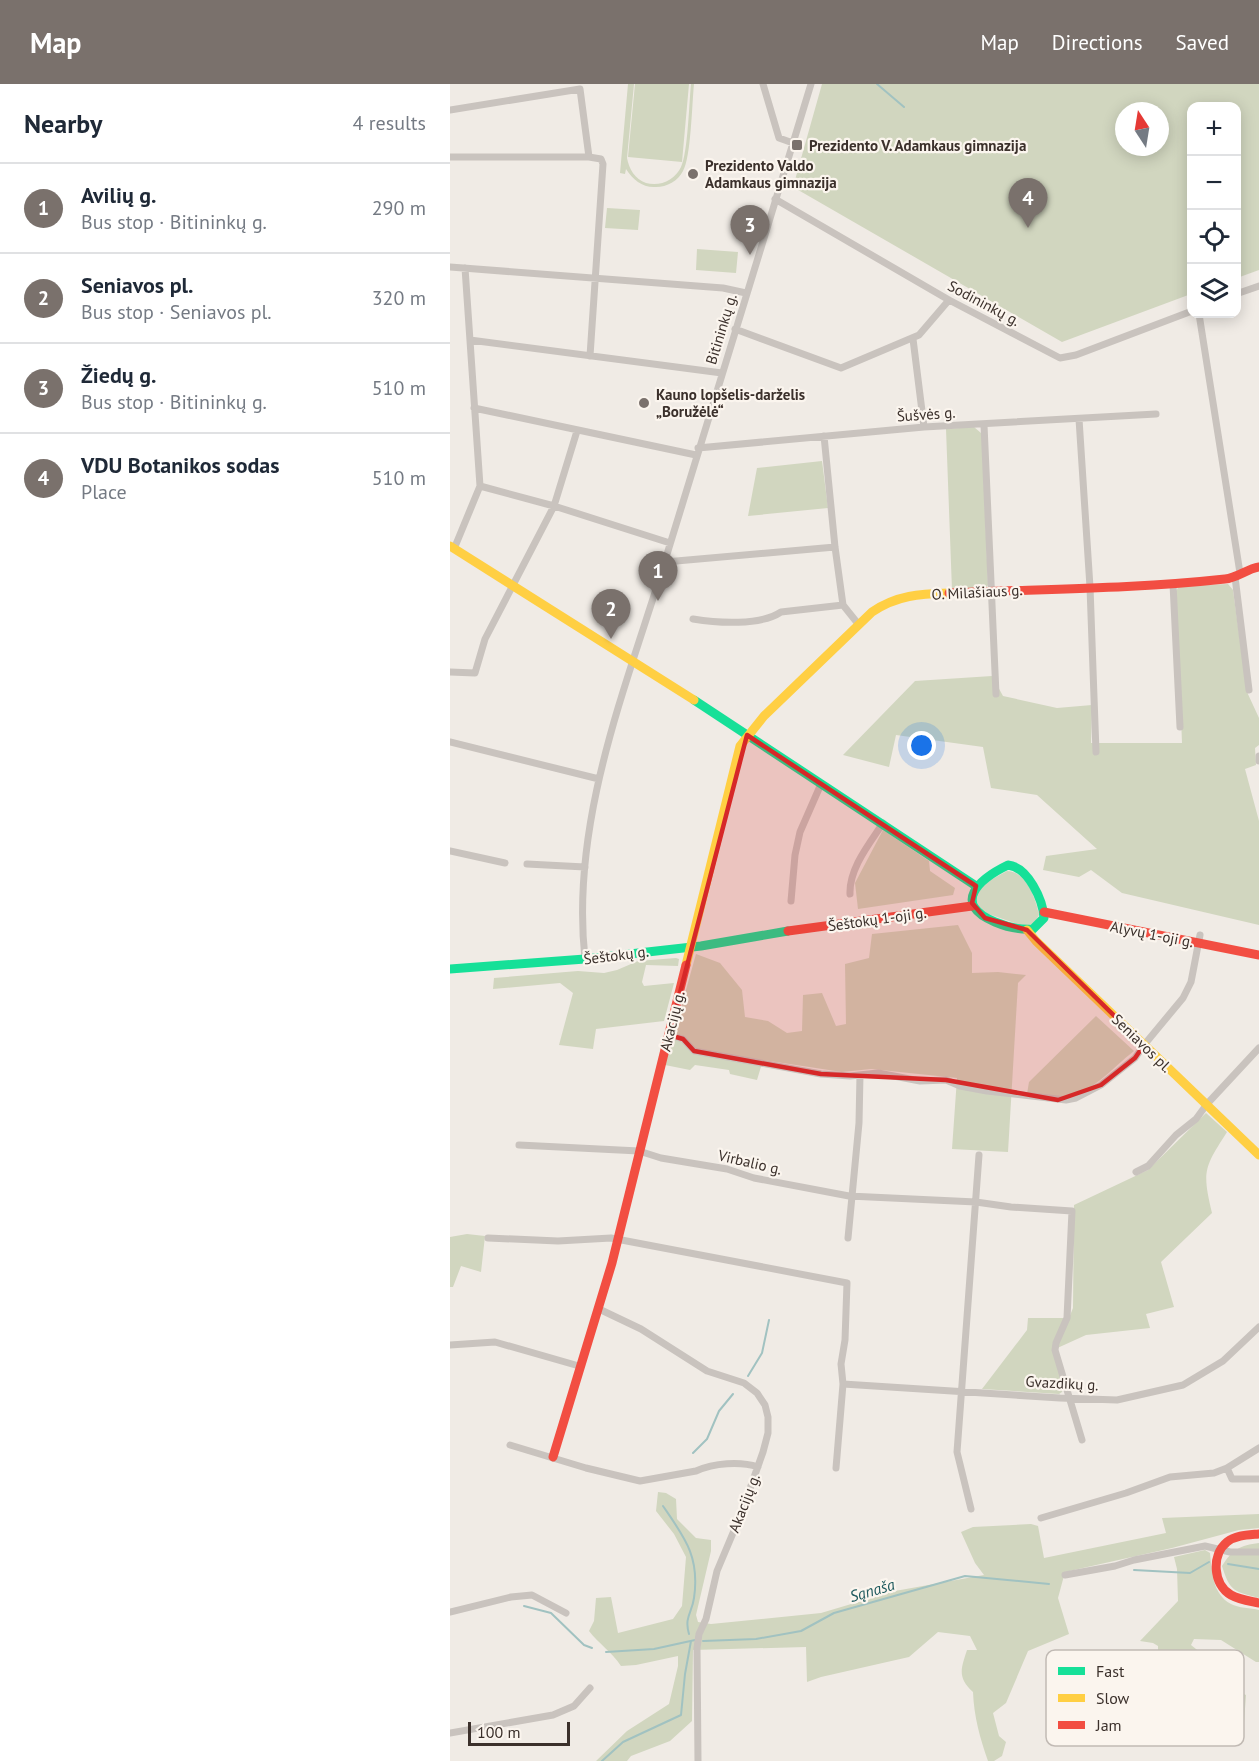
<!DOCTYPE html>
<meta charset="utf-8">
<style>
:root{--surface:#fff;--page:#f6f6f7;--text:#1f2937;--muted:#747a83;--line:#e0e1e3;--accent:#7a716c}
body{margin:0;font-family:"PT Sans",sans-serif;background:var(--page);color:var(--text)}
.controls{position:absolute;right:18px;top:18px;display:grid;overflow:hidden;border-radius:12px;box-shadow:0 3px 15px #0003}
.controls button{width:54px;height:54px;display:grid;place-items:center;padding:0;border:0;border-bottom:2px solid var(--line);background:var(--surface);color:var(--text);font:30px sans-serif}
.compass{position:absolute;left:665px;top:18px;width:54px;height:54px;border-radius:50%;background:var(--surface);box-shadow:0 3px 15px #0003;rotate:348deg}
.scale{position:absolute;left:18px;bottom:15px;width:102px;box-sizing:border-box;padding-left:6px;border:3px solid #3b302b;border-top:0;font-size:16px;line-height:21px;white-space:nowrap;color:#3b302b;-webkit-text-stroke:4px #fbf5ee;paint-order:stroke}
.you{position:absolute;left:472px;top:662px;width:21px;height:21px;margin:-15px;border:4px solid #fff;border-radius:50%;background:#1a73e8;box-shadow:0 0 0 9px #1a73e833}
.badge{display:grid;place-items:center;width:39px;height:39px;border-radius:50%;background:var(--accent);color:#fff;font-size:20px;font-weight:700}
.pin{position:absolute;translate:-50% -50px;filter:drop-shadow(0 2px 3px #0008)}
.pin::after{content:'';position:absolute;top:32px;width:21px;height:18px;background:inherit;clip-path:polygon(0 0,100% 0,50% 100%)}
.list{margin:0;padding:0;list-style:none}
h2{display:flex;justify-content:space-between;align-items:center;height:78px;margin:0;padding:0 24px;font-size:26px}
h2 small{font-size:20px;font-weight:400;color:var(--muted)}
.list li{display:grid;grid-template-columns:39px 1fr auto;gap:18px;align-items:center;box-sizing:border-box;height:90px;padding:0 24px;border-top:2px solid var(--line)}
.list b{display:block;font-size:22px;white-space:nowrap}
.list p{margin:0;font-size:20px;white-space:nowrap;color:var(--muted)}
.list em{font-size:20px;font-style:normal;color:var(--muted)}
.icon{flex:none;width:33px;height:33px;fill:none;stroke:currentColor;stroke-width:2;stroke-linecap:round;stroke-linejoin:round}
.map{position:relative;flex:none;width:809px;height:1677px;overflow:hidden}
header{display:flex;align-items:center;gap:36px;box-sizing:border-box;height:84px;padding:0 30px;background:var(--accent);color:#fff}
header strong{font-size:28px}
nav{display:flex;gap:33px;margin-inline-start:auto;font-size:21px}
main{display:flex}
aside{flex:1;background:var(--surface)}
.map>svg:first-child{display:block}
</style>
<header>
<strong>Map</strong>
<nav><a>Map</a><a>Directions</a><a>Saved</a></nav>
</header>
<main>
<aside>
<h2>Nearby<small>4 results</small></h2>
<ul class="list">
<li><span class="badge">1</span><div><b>Avilių g.</b><p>Bus stop · Bitininkų g.</p></div><em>290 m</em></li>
<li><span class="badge">2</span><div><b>Seniavos pl.</b><p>Bus stop · Seniavos pl.</p></div><em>320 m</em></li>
<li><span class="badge">3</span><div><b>Žiedų g.</b><p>Bus stop · Bitininkų g.</p></div><em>510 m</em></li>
<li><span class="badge">4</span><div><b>VDU Botanikos sodas</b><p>Place</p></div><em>510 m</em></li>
</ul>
</aside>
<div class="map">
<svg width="809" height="1677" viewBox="0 0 809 1677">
<rect width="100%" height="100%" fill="#f0ebe5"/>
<path fill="#d1d6bf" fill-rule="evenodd" d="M178 0H184L177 74C179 85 185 95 196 99 210 103 225 96 231 83 238 68 239 19 241 0H244C242 19 241 74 233 87 228 97 217 103 206 103 193 104 183 96 176 85L175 90 170 89Z
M185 0H239L232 78 178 73Z
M372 0H809V186L787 194 786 22H742L741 210 612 258 343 103ZM674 27H710V63H674Z
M157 124 190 126 188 146 155 144Z
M247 165 288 168 286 189 246 186Z
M524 343 531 349 532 354 538 501 536 504 502 506 496 345Z
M372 377 378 424 298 432 307 384Z
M778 500 783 506 797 608 809 634V661L805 664 806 681 795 685 809 737V841L672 809 641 786 629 793 593 786 596 772 647 765 587 711 541 704 533 663 446 651 439 683 393 671 465 597 542 592 553 612 607 624 642 621 641 659H732L726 507 729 502Z
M433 746 479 777 480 787 505 804 503 811 408 825 405 799Z
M557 787C576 787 586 815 589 831L584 840 573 842 530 827 525 813 535 799Z
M508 841 522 869V889L548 888 576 891 568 899 558 1068 502 1065 507 994 421 985 392 988 313 976 307 996 280 990 279 986 245 981 240 986 215 981 246 870 270 879 292 906 295 933 318 937 337 949 352 947 353 911 372 909 386 942 396 940 395 880 419 874 422 850Z
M226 874 229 875 228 882 196 881 192 898 194 902 224 899 214 937 146 945 143 965 109 961 123 909 110 899 43 905 44 894 128 887 154 889 167 886 188 877Z
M646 932 684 967C663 983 638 1014 610 1014 599 1014 588 1011 577 1010L579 998Z
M756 1029 777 1048C754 1084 752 1087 762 1129L711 1178 724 1223 696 1230 700 1244 636 1251 603 1266 613 1305 612 1308 609 1310 532 1305 577 1246 578 1234H619L623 1224 624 1121 698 1086Z
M17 1150 35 1152 31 1188 11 1182 3 1203H0V1153Z
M208 1408 216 1409 226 1415 227 1435 246 1454 261 1456V1467L246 1531 248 1538 261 1540 371 1529 445 1507 534 1491 525 1479 511 1448 523 1443 581 1440 588 1442 594 1474 716 1449 712 1434 809 1430V1444L789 1446 722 1464 615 1488 608 1514 619 1550 578 1567 556 1619 543 1629 549 1652 556 1658 552 1672 544 1677H538C530 1654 524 1633 523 1608 507 1593 511 1585 517 1566H527L520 1552 488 1548 459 1573 371 1593 357 1598 356 1563 243 1566 242 1637 220 1657 181 1672 177 1677H146L177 1647 219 1620 228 1582V1572L186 1581 171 1582C162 1568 149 1560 139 1547L144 1537 146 1514 161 1513 168 1549 223 1535 232 1522 236 1473 224 1450 206 1427Z
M809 1459V1514C784 1507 780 1508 772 1482 782 1466 790 1461 809 1459Z
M755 1466 760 1469C762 1487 762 1510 781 1520 788 1524 801 1524 809 1526V1578H806L771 1556 744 1555 741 1561 776 1589 777 1602 796 1611 793 1652 781 1650 774 1645 743 1643 747 1585 732 1576 729 1572 708 1570V1562L703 1559 690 1557 728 1517 727 1485 724 1473Z"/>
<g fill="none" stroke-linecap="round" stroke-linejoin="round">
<path stroke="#a1c2c1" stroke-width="2" d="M427 0 454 23
M298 1292 312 1269 319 1236
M243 1369 257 1355 269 1327 283 1310
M213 1422C235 1454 250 1473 244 1514 242 1529 234 1533 239 1550
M778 1480 809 1485
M684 1486 740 1489 759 1478
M74 1522 101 1529 134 1561 142 1564
M253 1557 306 1555 351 1547 384 1529 515 1492 599 1500
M156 1568 204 1565 245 1556
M152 1677 173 1658 231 1631 235 1590 241 1557"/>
<path stroke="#c9c3be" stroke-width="7" d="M313 0 329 54 343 59
M0 26 130 5 139 73
M0 73H139L151 75 153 80 140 272
M325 115 499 216 610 274 626 271 742 227
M0 183 273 204 296 209
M786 210 809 202
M749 230 790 489
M285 245 391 284 469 251 499 216
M463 255 474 343
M20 256 272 289
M24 324 246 371
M629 335 640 503 646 668
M534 341 546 610
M374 352 385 463 393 521 409 541
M248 364 474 343 706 330
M30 402 104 422 220 459
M4 465 30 402 15 184
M215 478 385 463
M785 493 799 606
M723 500 730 643
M243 535C267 539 310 542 331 528L393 521
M0 588 25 589 35 555 104 422 127 347
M0 658 149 695
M809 672V677
M0 767 55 779
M77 780 135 783
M400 810C399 784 420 759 433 739
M341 817 345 771 350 748 371 700
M135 875C120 739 175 606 214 480 264 320 312 160 361 0
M219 951 233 955 244 967 371 990 400 992 428 989 470 997 496 996 510 1002 537 1007 616 1016 626 1014 651 1001 685 974 694 961 733 914 741 898 750 851
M69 1061 189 1067 211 1074 277 1085 304 1094 399 1112 526 1118 561 1123 622 1127 617 1234 606 1259 605 1266 632 1356
M686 1088 698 1082 726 1051 746 1035 757 1020 809 964
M38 1154 108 1157 161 1154 397 1199 395 1256 391 1280 393 1300 386 1384
M398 1154 409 1039 410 991
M149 1225 191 1245 257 1287 294 1299 307 1309 315 1321 318 1333V1349L313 1368 291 1430 267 1487 256 1535 249 1550 247 1564 248 1677
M0 1261 45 1258 129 1282
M393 1300 610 1314 667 1316 733 1301 773 1277 809 1243
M60 1361 136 1384 190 1397 246 1387C264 1379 290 1377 308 1383
M777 1384 782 1395H809
M521 1425 507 1368 529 1071
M591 1434 676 1409 720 1393 764 1389 777 1384 809 1364
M615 1491 665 1482 684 1476 755 1462 780 1468H809
M0 1528 61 1513 82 1511 116 1529
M0 1649 103 1631 124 1622 140 1604"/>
<path stroke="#16e098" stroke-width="9" d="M244 616 526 802
M558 781C578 783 593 816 594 834L583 845C570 846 557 843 545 838 501 820 529 795 558 781Z
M0 885 135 875 251 862 338 847"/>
<path stroke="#ffcf43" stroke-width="9" d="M0 462 244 616
M577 846 586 857 809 1071
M236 881 290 662 314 632 422 528C447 511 470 510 499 509"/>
<path stroke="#f24e42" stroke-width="9" d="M499 509C591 505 684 505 775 495 787 494 797 485 809 483
M594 828 809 871
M338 847 522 822
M103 1373 162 1179 236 881
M809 1450C798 1451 786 1451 777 1458 761 1471 763 1501 781 1511 790 1516 800 1517 809 1519"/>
</g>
<path fill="#d62828" fill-opacity="0.2" stroke="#d62828" stroke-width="4.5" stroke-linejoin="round" d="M297 651 526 802 522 819 535 834 577 846 694 961 685 974 651 1001 608 1016 496 996 371 990 244 967 233 955 219 951Z"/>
<g fill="#7a716c" stroke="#fbf5ee" stroke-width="2">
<rect x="341" y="55" width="12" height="12" rx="3"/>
<circle cx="243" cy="90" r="6"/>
<circle cx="194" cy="319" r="6"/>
</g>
<g text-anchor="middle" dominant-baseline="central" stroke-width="4.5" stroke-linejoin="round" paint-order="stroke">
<g font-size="15" font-weight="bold" fill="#3b302b" stroke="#fbf5ee" text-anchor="start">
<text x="359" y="61">Prezidento V. Adamkaus gimnazija</text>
<text x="255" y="81">Prezidento Valdo<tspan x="255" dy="17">Adamkaus gimnazija</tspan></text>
<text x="206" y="310">Kauno lopšelis-darželis<tspan x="206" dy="17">„Boružėlė“</tspan></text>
</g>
<g font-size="15" fill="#3b302b" stroke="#fbf5ee">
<text transform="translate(534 219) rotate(28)">Sodininkų g.</text>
<text transform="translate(271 245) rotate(-73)">Bitininkų g.</text>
<text transform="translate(476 330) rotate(-4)">Šušvės g.</text>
<text transform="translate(527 508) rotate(-3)">O. Milašiaus g.</text>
<text transform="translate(427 835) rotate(-8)">Šeštokų 1-oji g.</text>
<text transform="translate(702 850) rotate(11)">Alyvų 1-oji g.</text>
<text transform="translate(166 871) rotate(-7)">Šeštokų g.</text>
<text transform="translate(222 937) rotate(-76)">Akacijų g.</text>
<text transform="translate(692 959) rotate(44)">Seniavos pl.</text>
<text transform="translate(300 1078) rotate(13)">Virbalio g.</text>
<text transform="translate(612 1299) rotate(3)">Gvazdikų g.</text>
<text transform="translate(294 1419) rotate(-69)">Akacijų g.</text>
</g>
<g font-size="16" font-style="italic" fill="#1f5a5e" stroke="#fbf5ee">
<text transform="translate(422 1506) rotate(-16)">Sąnaša</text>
</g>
</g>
<rect x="596" y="1566" width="198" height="96" rx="9" fill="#fbf5ee" stroke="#c1bab4" stroke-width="1.5"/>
<rect x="608" y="1583" width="27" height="8" fill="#16e098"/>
<rect x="608" y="1610" width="27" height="8" fill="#ffcf43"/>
<rect x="608" y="1637" width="27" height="8" fill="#f24e42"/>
<g font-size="16" fill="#3b302b">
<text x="646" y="1593">Fast</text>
<text x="646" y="1620">Slow</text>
<text x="646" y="1647">Jam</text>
</g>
</svg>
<div class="controls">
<button>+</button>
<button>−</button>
<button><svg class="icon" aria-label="locate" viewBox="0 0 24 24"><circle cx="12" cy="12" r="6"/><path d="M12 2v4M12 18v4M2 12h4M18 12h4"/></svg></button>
<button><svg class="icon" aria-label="layers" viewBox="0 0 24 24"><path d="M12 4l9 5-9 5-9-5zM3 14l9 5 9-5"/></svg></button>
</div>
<svg class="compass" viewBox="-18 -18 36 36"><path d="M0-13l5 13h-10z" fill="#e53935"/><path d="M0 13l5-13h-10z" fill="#747a83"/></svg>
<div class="scale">100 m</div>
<div class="you"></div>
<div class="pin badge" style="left:208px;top:517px">1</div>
<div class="pin badge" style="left:161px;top:555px">2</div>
<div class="pin badge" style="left:300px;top:171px">3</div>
<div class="pin badge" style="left:578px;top:144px">4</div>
</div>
</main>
